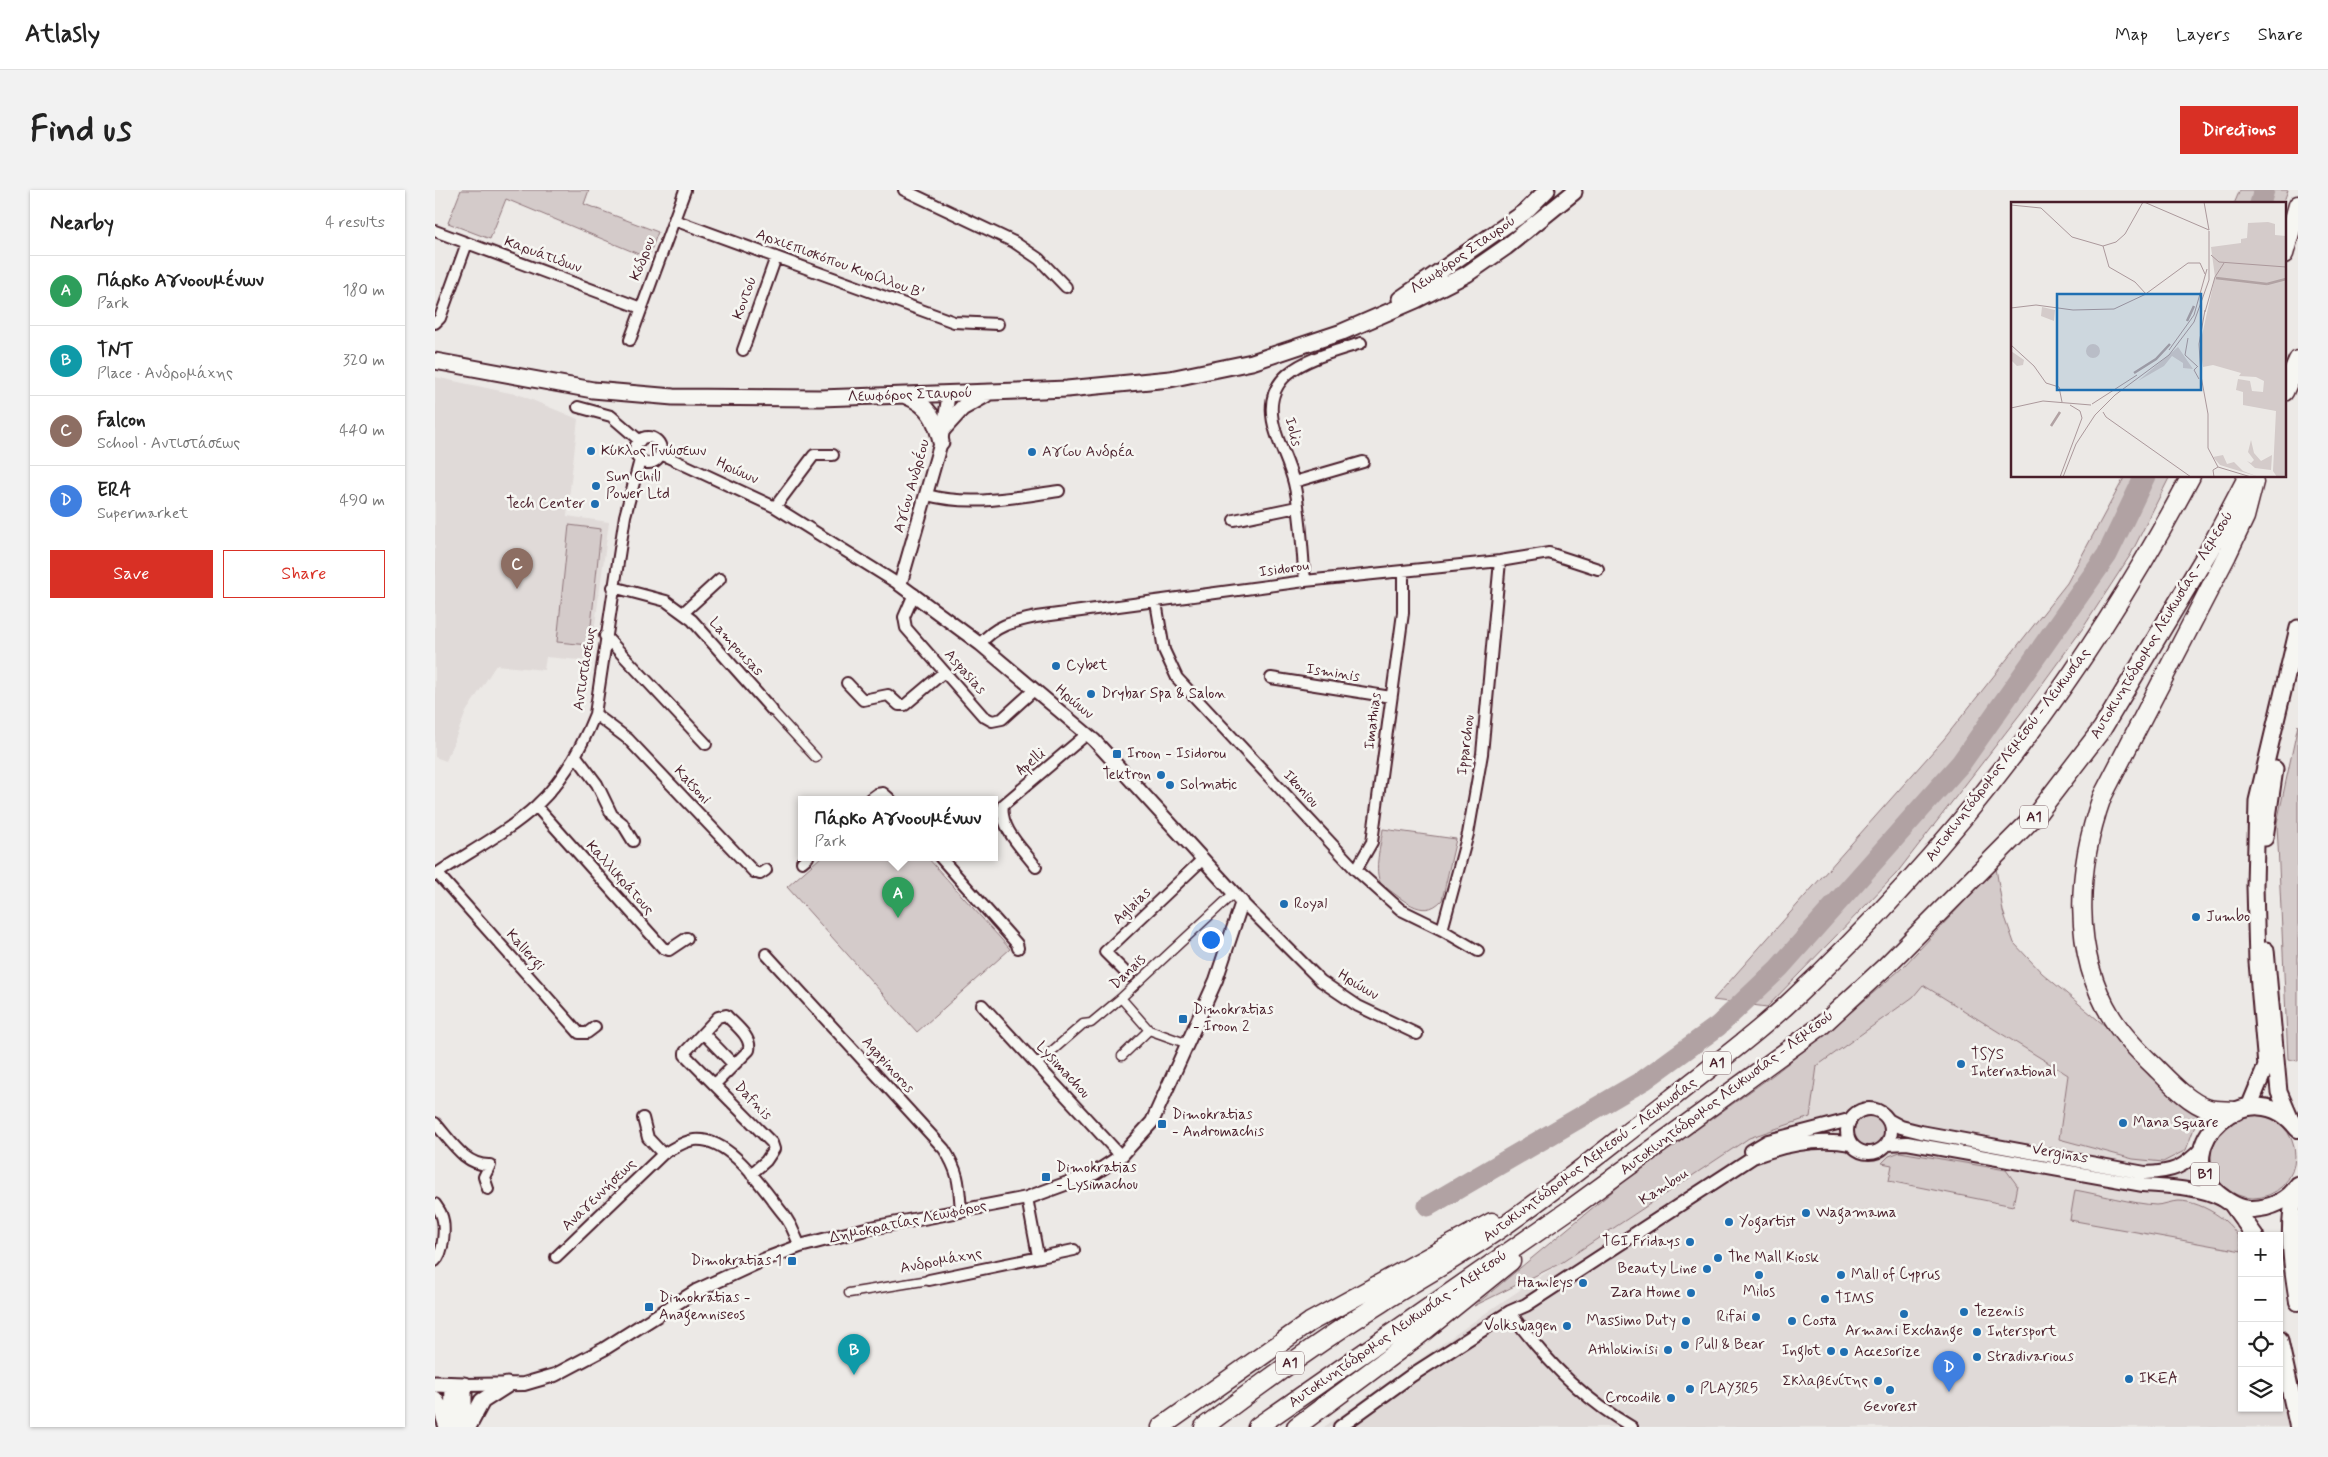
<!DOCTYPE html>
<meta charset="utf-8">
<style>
:root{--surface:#fff;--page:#f2f2f2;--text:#222;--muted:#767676;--line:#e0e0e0;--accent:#d93025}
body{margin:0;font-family:Mynerve,sans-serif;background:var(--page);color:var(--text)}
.controls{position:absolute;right:15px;bottom:15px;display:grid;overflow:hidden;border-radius:0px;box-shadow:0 1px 4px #0004}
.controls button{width:45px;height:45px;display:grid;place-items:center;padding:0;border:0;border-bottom:1px solid var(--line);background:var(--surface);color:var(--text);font:25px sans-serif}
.you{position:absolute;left:775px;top:749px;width:18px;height:18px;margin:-12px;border:4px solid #fff;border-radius:50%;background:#1a73e8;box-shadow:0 0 0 8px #1a73e833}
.badge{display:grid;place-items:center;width:32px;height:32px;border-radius:50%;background:var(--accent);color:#fff;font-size:16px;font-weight:700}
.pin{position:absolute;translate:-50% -41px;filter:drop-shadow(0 1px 2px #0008)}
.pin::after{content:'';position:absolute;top:26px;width:18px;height:15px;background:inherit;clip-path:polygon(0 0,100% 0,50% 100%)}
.popup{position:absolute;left:363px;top:606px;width:200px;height:65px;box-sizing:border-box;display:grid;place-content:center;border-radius:0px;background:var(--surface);filter:drop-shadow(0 1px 4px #0005);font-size:16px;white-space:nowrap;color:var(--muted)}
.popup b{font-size:19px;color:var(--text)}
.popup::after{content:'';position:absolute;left:50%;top:100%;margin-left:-10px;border:10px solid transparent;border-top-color:var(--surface)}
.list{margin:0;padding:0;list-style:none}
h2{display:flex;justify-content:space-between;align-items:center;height:65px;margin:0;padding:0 20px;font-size:21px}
h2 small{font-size:16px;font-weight:400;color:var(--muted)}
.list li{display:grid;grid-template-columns:32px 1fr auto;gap:15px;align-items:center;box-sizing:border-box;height:70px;padding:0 20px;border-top:1px solid var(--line)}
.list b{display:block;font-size:19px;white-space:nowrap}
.list p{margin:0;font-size:16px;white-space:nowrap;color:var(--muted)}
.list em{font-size:16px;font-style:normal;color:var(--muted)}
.actions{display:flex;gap:10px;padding:15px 20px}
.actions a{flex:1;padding:11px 0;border:1px solid var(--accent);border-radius:0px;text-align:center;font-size:18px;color:var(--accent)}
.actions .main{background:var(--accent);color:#fff}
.icon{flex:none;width:28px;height:28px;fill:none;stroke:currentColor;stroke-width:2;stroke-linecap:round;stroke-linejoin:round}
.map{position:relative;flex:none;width:1863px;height:1237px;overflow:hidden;border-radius:0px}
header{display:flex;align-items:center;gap:30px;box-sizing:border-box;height:70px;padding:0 25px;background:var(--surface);border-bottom:1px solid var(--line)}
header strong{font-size:24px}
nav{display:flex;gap:28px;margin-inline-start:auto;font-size:18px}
.intro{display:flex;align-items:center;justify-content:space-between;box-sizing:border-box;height:120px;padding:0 30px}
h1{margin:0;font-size:35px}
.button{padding:12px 22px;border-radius:0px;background:var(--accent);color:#fff;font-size:18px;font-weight:700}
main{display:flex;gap:30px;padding:0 30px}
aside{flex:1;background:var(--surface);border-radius:0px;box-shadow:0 1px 4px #0004}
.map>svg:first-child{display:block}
</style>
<header>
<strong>Atlasly</strong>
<nav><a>Map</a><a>Layers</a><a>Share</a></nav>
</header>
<div class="intro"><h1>Find us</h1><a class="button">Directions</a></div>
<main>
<aside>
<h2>Nearby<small>4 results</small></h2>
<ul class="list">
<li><span class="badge" style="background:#2e9e5b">A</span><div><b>Πάρκο Αγνοουμένων</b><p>Park</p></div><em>180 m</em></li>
<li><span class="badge" style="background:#0f9aa8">B</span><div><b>TNT</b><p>Place · Ανδρομάχης</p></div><em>320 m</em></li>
<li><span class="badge" style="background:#8d6e63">C</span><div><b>Falcon</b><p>School · Αντιστάσεως</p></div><em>440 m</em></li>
<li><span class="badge" style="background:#3f7fe0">D</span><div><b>ERA</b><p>Supermarket</p></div><em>490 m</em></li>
</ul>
<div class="actions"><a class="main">Save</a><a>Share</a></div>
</aside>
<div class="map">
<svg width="1863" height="1237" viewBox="0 0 1863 1237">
<rect width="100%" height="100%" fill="#ece9e6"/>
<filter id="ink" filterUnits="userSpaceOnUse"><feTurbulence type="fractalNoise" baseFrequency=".02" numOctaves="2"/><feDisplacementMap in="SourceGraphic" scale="10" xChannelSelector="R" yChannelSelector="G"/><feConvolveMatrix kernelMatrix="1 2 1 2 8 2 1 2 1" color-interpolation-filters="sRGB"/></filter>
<g filter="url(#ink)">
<path fill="#e0dad8" d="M0 187 85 205 143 229 132 326 174 332 155 471 111 467 109 480 61 475 31 522 11 571 0 567Z
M1488 795 1633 885 1624 949 1698 969 1740 966 1751 960 1762 992 1788 1019 1807 1048V1218H1844V1195L1853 1237H889L1058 1118 1314 948 1374 927 1382 876 1478 807Z"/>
<path fill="#d4cbca" stroke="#8f757a" d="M26 0H154L149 14 223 42 213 68 71 9 55 49 13 33Z
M1805 0H1853L1848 14H1799Z
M1690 286H1735L1696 364 1648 438 1589 519 1461 684 1332 817 1278 810 1509 549 1632 393Z
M134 335 166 339 154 455 122 452Z
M1863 535V871L1853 869 1842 633Z
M948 639 1021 649 1007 710C987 732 966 707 946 694 938 680 946 655 948 639Z
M386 667H492L575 759 482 842 352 697Z
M1561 678 1568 721 1579 753 1607 783 1681 845 1764 925 1751 960 1728 972 1698 969 1624 949 1633 885 1488 795 1478 807 1382 876 1375 927 1314 948 1126 1073 1039 1116 1190 991 1338 885 1393 842 1467 778Z
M1776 966a42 42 0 1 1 84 0a42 42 0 1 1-84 0Z
M1419 942a16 16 0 1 1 32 0a16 16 0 1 1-32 0Z
M1465 962 1571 980 1582 995 1578 1016 1454 991 1457 975 1447 973 1454 966Z
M1640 1000C1663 1004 1699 1014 1721 1015 1729 1015 1736 1011 1744 1011 1767 1011 1807 1035 1807 1061L1635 1030Z"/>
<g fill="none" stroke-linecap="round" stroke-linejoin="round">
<path stroke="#b1a2a3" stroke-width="21" d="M1825 14 1829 0
M993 1016 1209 890 1283 836 1344 778 1526 573 1672 365 1710 286"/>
<g stroke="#4a1f2b" stroke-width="11">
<path id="pedestrian" d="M337 520 381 568
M686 808 714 840 753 854
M687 866 714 840
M602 874 648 834 656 833 686 808 799 703
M414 1103 494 1090"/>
</g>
<g stroke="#4a1f2b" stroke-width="14">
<path id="minor" d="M469 0 579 52 604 69 631 97
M239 30 519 132 563 134
M0 41 206 118
M0 133 5 128 32 53
M195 150 250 0
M308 160 341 67
M143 217 176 226 205 251
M200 260a13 13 0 1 1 26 0a13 13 0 1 1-26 0Z
M226 264 340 317 465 395
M859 292 928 272
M492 305C536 317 580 307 624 301
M340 317 379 265H398
M799 330 862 317
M870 391C867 360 866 322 859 293 855 276 846 259 841 243 820 179 880 168 926 153
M178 397 231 411 257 430 337 520
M479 404 469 427 471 438 548 526 557 531 567 529 599 500
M721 412 729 460 742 488 921 680 966 720 1007 740 1043 761
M248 423 285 389
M170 446 271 554
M545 454C561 435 577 432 601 427L870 391 1065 371 1114 363 1163 379
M836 488 956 507
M412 493 428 510 453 505 464 515H470L509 482
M160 524 193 549 319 682 325 684 331 680
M141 566 162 594 177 625 187 633 198 651
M435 609 442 604 448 603 455 609
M101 616 228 758 234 760 252 748
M505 667 582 754 583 758
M367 672 373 667
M601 677C588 659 564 638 568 615L652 544
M921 680 937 652 968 423V381
M2 683 144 843H152L160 837
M0 685C32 663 73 642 101 616 128 591 147 557 160 524L190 326 205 270
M807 712 886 791 923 816 982 844
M1007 740 1033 644 1047 564 1065 371
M331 764 509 959C524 982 524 993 526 1021
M694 786 670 762 768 669
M547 815 686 966
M268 843 299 875
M280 894 314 860C317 847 300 835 291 825L283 827 250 862V865L337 953 339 959 331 971 316 984
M208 928 213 948 228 964
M0 933C16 951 30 976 55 975
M53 999 49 987 55 975
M592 1008 603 1066
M0 1014C2 1017 5 1021 6 1024 11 1035 9 1063 0 1071
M121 1067 228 964C238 959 248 951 259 950 296 946 329 1001 350 1026L356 1036 365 1056
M494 1090 639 1060
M1075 1122C1108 1168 1147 1209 1197 1237"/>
</g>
<g stroke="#4a1f2b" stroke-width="16">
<path id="tertiary" d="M1412 941a22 22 0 1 1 44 0a22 22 0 1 1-44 0Z
M1453 930 1466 937 1486 942 1710 983C1738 982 1748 978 1768 957
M1452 954 1472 953 1708 995C1734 997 1762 997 1786 1009
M1316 961 1333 951 1414 930
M29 1195 89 1194 120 1185 169 1159 261 1101 328 1070 365 1056 431 1039 592 1008 660 983 686 966 717 932 781 790 807 712 659 550 545 454 465 395 506 252 514 203
M905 1237 977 1185 1075 1122 1091 1115 1318 967C1349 955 1382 948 1416 954"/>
</g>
<g stroke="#4a1f2b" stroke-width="19">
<path id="secondary" d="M965 109 1090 22 1112 0
M0 171 158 200 238 207 385 208 556 202 632 199 735 189 817 172 907 142 981 110 1032 84 1071 57 1139 2
M471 206C494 215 501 230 506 252
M508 239 527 218 550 205
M1830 648 1840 579
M1831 760 1844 902 1856 930
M1814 917 1831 876 1822 772 1820 696 1822 611 1863 438
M0 1194 29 1195V1237
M0 1209 6 1219 12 1237
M17 1237 18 1195
M33 1237 47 1211 72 1195"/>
</g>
<g stroke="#4a1f2b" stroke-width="20">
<path id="primary" d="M1863 939C1817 877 1729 957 1783 1004 1793 1012 1805 1020 1818 1019 1835 1018 1854 1011 1863 995
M1861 998C1852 1041 1856 1069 1863 1112
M1797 1014 1820 1046
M1844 1149 1863 1236"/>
</g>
<g stroke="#4a1f2b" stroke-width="21">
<path id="trunk" d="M1849 64 1863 15
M1849 202 1863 170
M1801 921C1792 920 1782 921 1774 919 1754 913 1734 891 1720 877 1704 862 1689 847 1677 828 1636 762 1642 677 1667 607L1792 365 1810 327 1819 292
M726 1237 875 1132 1057 1032
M769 1237C827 1193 885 1151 946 1113 990 1085 1035 1061 1076 1031 1131 992 1183 949 1237 908 1277 876 1319 846 1356 811 1518 659 1652 483 1756 286
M822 1237 1134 1020 1386 836 1451 776 1602 624 1667 539 1773 362 1813 286
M861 1237 983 1146 1076 1071"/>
</g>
<use href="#pedestrian" stroke="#f6f6f2" stroke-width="8"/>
<use href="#minor" stroke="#f6f6f2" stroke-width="10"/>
<use href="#tertiary" stroke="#f6f6f2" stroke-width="12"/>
<use href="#secondary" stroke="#f6f6f2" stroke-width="15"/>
<use href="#primary" stroke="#f6f6f2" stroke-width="16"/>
<use href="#trunk" stroke="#f6f6f2" stroke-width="18"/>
</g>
</g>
<g fill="#1f6fb2" stroke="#f6f6f2" stroke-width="2">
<circle cx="156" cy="261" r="5"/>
<circle cx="597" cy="262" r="5"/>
<circle cx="161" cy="296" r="5"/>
<circle cx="160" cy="314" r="5"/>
<circle cx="621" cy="476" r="5"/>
<circle cx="656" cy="504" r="5"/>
<rect x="677" y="559" width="10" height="10" rx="2.5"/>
<circle cx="726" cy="585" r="5"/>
<circle cx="735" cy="595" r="5"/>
<circle cx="849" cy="714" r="5"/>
<circle cx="1761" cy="727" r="5"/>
<rect x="743" y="824" width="10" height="10" rx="2.5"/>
<circle cx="1526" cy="874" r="5"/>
<circle cx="1688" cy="933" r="5"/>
<rect x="722" y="929" width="10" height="10" rx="2.5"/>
<rect x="606" y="982" width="10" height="10" rx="2.5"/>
<circle cx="1371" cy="1023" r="5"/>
<circle cx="1294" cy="1032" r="5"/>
<circle cx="1255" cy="1052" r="5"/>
<circle cx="1283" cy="1068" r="5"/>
<rect x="352" y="1066" width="10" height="10" rx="2.5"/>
<circle cx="1272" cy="1079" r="5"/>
<circle cx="1324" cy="1085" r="5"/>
<circle cx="1406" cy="1085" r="5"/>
<circle cx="1148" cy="1093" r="5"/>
<circle cx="1256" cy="1103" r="5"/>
<circle cx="1390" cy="1109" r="5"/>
<rect x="209" y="1112" width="10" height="10" rx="2.5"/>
<circle cx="1529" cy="1122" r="5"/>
<circle cx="1469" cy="1124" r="5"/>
<circle cx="1321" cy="1127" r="5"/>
<circle cx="1251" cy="1131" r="5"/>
<circle cx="1357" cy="1131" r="5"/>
<circle cx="1132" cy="1136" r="5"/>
<circle cx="1542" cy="1142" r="5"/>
<circle cx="1250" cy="1155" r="5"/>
<circle cx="1233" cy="1160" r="5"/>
<circle cx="1396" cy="1161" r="5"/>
<circle cx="1409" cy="1162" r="5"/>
<circle cx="1542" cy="1167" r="5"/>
<circle cx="1694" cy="1189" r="5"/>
<circle cx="1443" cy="1191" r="5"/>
<circle cx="1255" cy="1199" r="5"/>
<circle cx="1455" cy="1200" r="5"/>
<circle cx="1236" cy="1208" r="5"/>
</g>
<g text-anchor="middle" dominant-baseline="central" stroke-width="5" stroke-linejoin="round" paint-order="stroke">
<g fill="#f6f6f2" stroke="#7e6067" stroke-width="1">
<rect x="1585" y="615.5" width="28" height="23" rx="4"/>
<rect x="1268" y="861.5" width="28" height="23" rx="4"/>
<rect x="1756" y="972.5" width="28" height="23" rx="4"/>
<rect x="841" y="1161.5" width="28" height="23" rx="4"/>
</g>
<g font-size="14" font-weight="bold" fill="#4a1f2b">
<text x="1599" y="627">A1</text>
<text x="1282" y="873">A1</text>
<text x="1770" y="984">B1</text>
<text x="855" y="1173">A1</text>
</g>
<g font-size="15" fill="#4a1f2b" stroke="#f6f6f2">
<text transform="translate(108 65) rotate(20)">Καρυάτιδων</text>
<text transform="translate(1028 65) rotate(-35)">Λεωφόρος Σταυρού</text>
<text transform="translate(208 69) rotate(-69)">Κόδρου</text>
<text transform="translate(405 74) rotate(20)">Αρχιεπισκόπου Κυρίλλου Β'</text>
<text transform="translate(310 108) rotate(-70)">Κοντού</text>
<text transform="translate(475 205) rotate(-2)">Λεωφόρος Σταυρού</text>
<text transform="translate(858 242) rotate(75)">Iolis</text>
<text transform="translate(302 281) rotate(25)">Ηρώων</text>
<text transform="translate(477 296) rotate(-74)">Αγίου Ανδρέου</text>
<text transform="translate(849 379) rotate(-8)">Isidorou</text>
<text transform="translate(1727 435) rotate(-59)">Αυτοκινητόδρομος Λευκωσίας - Λεμεσού</text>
<text transform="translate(301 457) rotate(48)">Lampousas</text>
<text transform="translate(150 479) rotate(-81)">Αντιστάσεως</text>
<text transform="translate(530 482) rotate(48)">Aspasias</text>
<text transform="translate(898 483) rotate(9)">Isminis</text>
<text transform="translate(639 512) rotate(40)">Ηρώων</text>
<text transform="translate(938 531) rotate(-83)">Imathias</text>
<text transform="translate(1031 555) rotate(-83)">Ipparchou</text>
<text transform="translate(1573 565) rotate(-53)">Αυτοκινητόδρομος Λεμεσού - Λευκωσίας</text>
<text transform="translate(596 572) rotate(-40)">Apelli</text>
<text transform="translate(257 595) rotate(47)">Katsoni</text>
<text transform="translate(866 599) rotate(47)">Ikoniou</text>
<text transform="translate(185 688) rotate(48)">Καλλικράτους</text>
<text transform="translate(697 716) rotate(-44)">Aglaias</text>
<text transform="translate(90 760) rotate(48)">Kallergi</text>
<text transform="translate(693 782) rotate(-44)">Danais</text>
<text transform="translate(923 795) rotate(31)">Ηρώων</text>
<text transform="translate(453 875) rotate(48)">Agapinoros</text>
<text transform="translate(628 880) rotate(47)">Lysimachou</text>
<text transform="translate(1292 903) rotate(-37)">Αυτοκινητόδρομος Λευκωσίας - Λεμεσού</text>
<text transform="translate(318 911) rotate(46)">Dafnis</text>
<text transform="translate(1625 964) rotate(10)">Verginas</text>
<text transform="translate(1155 970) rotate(-37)">Αυτοκινητόδρομος Λεμεσού - Λευκωσίας</text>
<text transform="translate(1229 997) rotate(-33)">Kambou</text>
<text transform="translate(164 1005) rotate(-44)">Αναγεννήσεως</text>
<text transform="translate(473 1032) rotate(-12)">Δημοκρατίας Λεωφόρος</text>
<text transform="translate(506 1071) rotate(-11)">Ανδρομάχης</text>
<text transform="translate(963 1139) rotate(-35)">Αυτοκινητόδρομος Λευκωσίας - Λεμεσού</text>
</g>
<g font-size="15" fill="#4a1f2b" stroke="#f6f6f2" text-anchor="start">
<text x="166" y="261">Κύκλος Γνώσεων</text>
<text x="607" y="262">Αγίου Ανδρέα</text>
<text x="171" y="287">Sun Chill<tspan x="171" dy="17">Power Ltd</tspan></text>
<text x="150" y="314" text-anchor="end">Tech Center</text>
<text x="631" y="476">Cybet</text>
<text x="666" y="504">Drybar Spa &amp; Salon</text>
<text x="692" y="564">Iroon - Isidorou</text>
<text x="716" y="585" text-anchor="end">Tektron</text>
<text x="745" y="595">Solmatic</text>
<text x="859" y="714">Royal</text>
<text x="1771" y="727">Jumbo</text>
<text x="758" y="820">Dimokratias<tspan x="758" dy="17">- Iroon 2</tspan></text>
<text x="1536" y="865">TSYS<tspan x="1536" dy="17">International</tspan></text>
<text x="737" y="925">Dimokratias<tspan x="737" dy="17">- Andromachis</tspan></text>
<text x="1698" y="933">Mana Square</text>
<text x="621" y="978">Dimokratias<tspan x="621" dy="17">- Lysimachou</tspan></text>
<text x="1381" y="1023">Wagamama</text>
<text x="1304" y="1032">Yogartist</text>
<text x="1245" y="1052" text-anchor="end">TGI Fridays</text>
<text x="1293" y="1068">The Mall Kiosk</text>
<text x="347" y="1071" text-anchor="end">Dimokratias 1</text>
<text x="1262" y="1079" text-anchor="end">Beauty Line</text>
<text x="1416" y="1085">Mall of Cyprus</text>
<text x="1138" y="1093" text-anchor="end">Hamleys</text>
<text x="1324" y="1102" text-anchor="middle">Milos</text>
<text x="1246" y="1103" text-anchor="end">Zara Home</text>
<text x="224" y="1108">Dimokratias -<tspan x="224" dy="17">Anagenniseos</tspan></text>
<text x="1400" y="1109">TIMS</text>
<text x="1539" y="1122">Tezenis</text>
<text x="1311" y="1127" text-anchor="end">Rifai</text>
<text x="1241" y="1131" text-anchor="end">Massimo Duty</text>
<text x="1367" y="1131">Costa</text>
<text x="1122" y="1136" text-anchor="end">Volkswagen</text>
<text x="1469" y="1141" text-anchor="middle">Armani Exchange</text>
<text x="1552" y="1142">Intersport</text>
<text x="1260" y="1155">Pull &amp; Bear</text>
<text x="1223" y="1160" text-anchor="end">Athlokinisi</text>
<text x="1386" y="1161" text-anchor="end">Inglot</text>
<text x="1419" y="1162">Accesorize</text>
<text x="1552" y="1167">Stradivarious</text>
<text x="1704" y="1189">IKEA</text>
<text x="1433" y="1191" text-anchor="end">Σκλαβενίτης</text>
<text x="1265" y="1199">PLAY3R5</text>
<text x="1226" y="1208" text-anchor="end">Crocodile</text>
<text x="1455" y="1217" text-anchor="middle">Gevorest</text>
</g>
</g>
<g transform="translate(1576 12)">
<rect width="275" height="275" fill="#ece9e6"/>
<path d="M257 20 264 22V33L275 34V275H266L262 269 265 209 232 203V190L225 188 227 177 239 179 241 189 252 190 253 179 245 175 228 174 230 171 202 163 192 165 189 142 204 75 200 45 230 41V37L236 36 237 21ZM31 105 44 108 43 119 30 114ZM75 149a7 7 0 1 1 14 0a7 7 0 1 1-14 0ZM167 145 182 167 172 166V161L161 154 153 164 127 179ZM0 149 13 158 12 163 6 164 0 158ZM240 238 243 251 250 259 261 253 260 268 244 266 236 259 240 261 243 258 237 250ZM212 253 216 262 223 260 232 269 248 275 209 263 202 255Z" fill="#d4cbca"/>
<path fill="none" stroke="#b1a2a3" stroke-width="2.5" d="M205 76 256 82M256 82 275 77M176 119 183 104M123 171 145 157 159 142M40 224 49 210"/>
<path fill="none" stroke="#ab989b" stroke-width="1" d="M133 0 198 28M193 0 198 28M0 3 30 6 61 35 92 44 105 40 114 32 132 0M200 53 208 60 275 65M136 91 177 61H189L194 72M0 106 25 103 62 108 103 107 135 92 124 80 98 65 92 44M194 108 188 142 190 174 197 212V246L207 265M194 110 204 75 213 61M177 136 174 153 186 164M0 143 23 164 35 181 48 185 51 200M158 148 183 113 196 67M187 164 183 168 188 177M81 202 126 173M0 206 32 199 80 203M92 210 95 215 180 275M49 275 71 216 69 209 59 203M52 275 65 242 84 213 104 193 158 153 183 120 198 78V29M203 275 202 268 207 265 240 275"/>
<path fill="#1f6fb2" fill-opacity="0.15" stroke="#1f6fb2" stroke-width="2.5" d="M46 92H190V188H46Z"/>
<rect width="275" height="275" fill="none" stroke="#4a1f2b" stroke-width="2.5"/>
</g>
</svg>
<div class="controls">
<button>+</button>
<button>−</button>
<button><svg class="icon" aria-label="locate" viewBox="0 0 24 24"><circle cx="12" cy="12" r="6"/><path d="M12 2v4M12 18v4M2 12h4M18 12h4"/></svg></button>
<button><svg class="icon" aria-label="layers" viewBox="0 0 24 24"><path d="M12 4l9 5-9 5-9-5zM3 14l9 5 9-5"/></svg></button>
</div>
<div class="you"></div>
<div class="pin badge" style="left:463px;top:728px;background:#2e9e5b">A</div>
<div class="popup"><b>Πάρκο Αγνοουμένων</b>Park</div>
<div class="pin badge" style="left:419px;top:1185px;background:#0f9aa8">B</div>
<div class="pin badge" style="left:82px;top:399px;background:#8d6e63">C</div>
<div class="pin badge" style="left:1514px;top:1202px;background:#3f7fe0">D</div>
</div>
</main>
